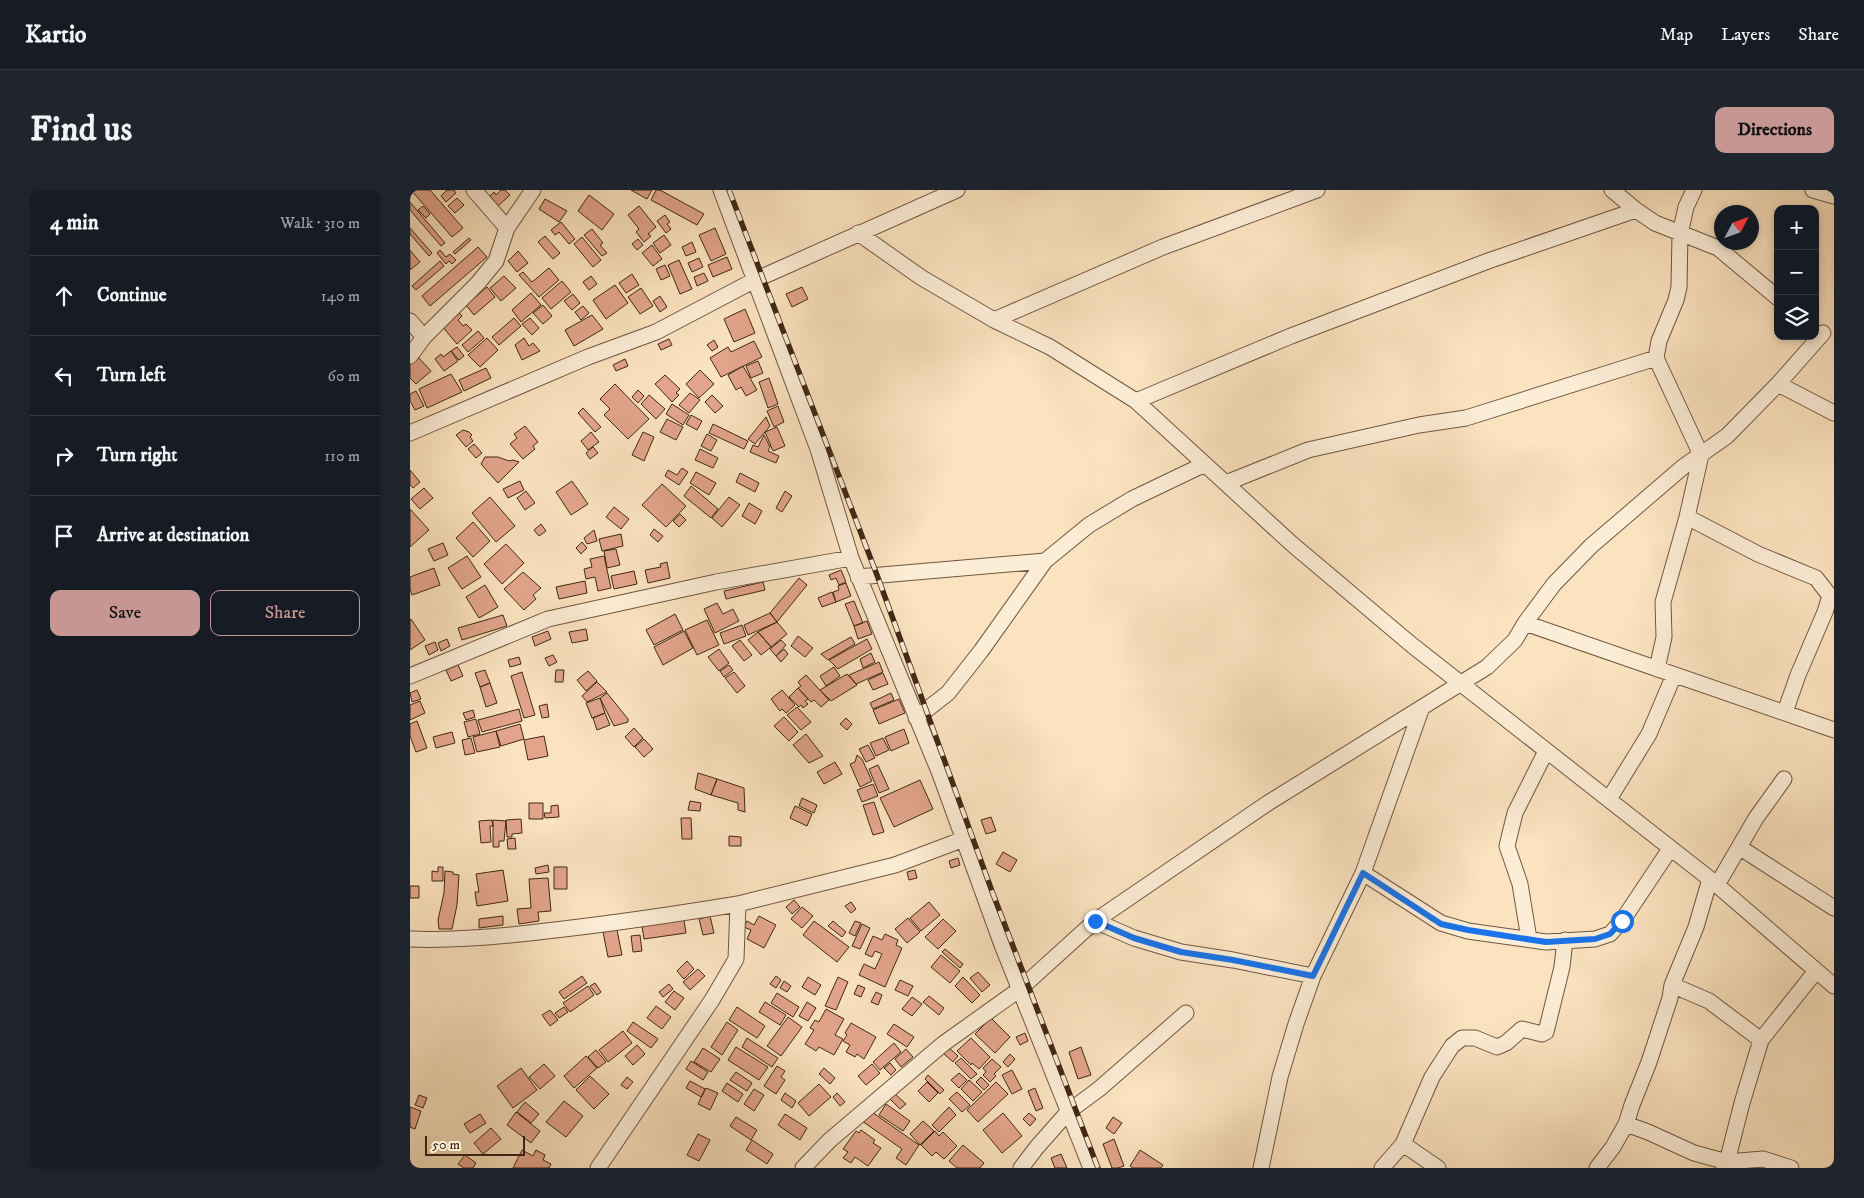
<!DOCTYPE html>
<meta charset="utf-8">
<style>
:root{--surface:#171b24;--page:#20242c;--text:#f1f3f6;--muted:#9ea1a6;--line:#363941;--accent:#c59692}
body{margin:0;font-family:"IM FELL DW Pica",serif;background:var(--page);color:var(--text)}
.controls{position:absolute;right:15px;top:15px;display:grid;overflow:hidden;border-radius:10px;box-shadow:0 2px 8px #0003}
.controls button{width:45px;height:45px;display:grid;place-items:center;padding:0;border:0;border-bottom:1px solid var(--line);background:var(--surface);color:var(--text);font:25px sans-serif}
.compass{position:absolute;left:1304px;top:15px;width:45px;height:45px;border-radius:50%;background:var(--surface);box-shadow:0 2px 8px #0003;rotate:49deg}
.scale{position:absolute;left:15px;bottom:12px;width:100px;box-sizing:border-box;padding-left:5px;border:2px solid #412714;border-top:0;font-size:14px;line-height:18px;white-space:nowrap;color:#412714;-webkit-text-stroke:4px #fcedd6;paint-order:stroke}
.stop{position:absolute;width:15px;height:15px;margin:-11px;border:4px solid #1a73e8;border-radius:50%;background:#fff}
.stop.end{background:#1a73e8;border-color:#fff;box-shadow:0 1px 5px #0008}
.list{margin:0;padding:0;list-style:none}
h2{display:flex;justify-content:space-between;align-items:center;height:65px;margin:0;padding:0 20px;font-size:21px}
h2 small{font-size:16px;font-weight:400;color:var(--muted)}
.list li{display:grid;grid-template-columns:32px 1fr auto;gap:15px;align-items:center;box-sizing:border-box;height:80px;padding:0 20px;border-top:1px solid var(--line)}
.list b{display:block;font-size:19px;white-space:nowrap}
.list em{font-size:16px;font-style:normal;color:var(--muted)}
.actions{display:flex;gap:10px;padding:15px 20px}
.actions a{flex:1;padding:11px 0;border:1px solid var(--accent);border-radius:10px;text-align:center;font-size:18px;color:var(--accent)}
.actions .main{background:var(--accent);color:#111}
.icon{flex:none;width:28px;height:28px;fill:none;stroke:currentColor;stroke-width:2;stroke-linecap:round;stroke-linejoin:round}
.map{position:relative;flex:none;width:1424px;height:978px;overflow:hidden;border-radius:10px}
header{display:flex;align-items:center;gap:30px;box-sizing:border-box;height:70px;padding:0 25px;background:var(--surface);border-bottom:1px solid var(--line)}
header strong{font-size:24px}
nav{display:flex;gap:28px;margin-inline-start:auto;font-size:18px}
.intro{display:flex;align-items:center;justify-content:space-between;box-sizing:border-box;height:120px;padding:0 30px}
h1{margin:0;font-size:35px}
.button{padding:12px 22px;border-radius:10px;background:var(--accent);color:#111;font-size:18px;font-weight:700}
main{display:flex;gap:30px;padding:0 30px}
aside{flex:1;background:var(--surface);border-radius:10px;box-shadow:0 2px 8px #0003}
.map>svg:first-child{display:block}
</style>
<header>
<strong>Kartio</strong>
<nav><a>Map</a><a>Layers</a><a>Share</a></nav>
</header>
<div class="intro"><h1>Find us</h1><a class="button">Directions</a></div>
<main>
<aside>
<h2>4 min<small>Walk · 310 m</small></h2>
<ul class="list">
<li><svg class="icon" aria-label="ahead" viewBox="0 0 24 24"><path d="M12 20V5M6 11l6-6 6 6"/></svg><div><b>Continue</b></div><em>140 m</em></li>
<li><svg class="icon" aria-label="left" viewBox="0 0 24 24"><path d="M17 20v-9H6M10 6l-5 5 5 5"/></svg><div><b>Turn left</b></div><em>60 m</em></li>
<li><svg class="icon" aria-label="right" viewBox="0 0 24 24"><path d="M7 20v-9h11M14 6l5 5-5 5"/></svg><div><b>Turn right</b></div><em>110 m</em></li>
<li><svg class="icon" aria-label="arrive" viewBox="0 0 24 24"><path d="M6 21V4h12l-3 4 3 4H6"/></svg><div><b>Arrive at destination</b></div></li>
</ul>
<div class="actions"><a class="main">Save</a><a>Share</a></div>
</aside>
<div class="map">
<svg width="1424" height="978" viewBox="0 0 1424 978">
<rect width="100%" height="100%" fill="#fbe3c0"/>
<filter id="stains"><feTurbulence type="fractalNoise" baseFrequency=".004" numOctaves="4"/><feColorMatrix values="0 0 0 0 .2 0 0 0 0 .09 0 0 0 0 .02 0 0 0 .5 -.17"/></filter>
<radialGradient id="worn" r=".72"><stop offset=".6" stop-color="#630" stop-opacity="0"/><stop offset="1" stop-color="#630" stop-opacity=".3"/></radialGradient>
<path fill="#e2a58c" stroke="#412714" d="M1 0H20L53 38 42 47Z
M37 0H44L46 3 36 12 31 6Z
M91 0H95L100 5 88 16 80 6 84 2 86 5Z
M221 0H242L237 9Z
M246 0H250L294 24 287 35 241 10Z
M179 5 204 24 192 40 168 21Z
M47 8 54 15 45 23 38 16Z
M135 9 157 21 149 32 129 19Z
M0 12 35 53 31 56 0 20Z
M13 16 20 24 16 28 8 20Z
M229 16 246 37 238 44 241 46 234 52 226 42 229 39 218 25Z
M255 25 260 32 257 34 261 39 256 43 247 31Z
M151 32 165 49 159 54 149 42 145 45 141 40Z
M0 38 22 63 19 66 0 44Z
M305 38 316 64 301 71 289 45Z
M182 39 193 53 190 55 197 63 192 66 174 45Z
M254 45 261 55 250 63 243 53Z
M135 46 150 63 143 69 128 52Z
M172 47 191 70 183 77 164 54Z
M59 48 61 50 45 64 43 62Z
M228 49 233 55 227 60 222 54Z
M282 52 286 62 276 66 272 57Z
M242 55 252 69 243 76 232 63Z
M68 57 77 67 20 116 12 106Z
M0 60 10 72 0 80Z
M30 60 36 67 40 64 46 70 42 74 39 71 36 74 27 63Z
M108 61 118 73 107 82 98 71Z
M317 67 322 79 303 87 298 75Z
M289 68 293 77 282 82 278 73Z
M269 70 282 99 270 104 258 75Z
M30 71 34 76 6 100 2 96Z
M255 75 260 86 251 90 246 79Z
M139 78 149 90 129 107 109 85 113 82 122 92Z
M294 83 298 91 287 96 284 87Z
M222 84 229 95 216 103 209 93Z
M94 86 106 98 91 111 80 98Z
M181 86 187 94 179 100 173 92Z
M152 91 161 102 141 119 132 108Z
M205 95 218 113 196 129 183 110Z
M77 97 85 107 64 125 56 115Z
M392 97 398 109 382 117 376 104Z
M231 98 243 116 230 124 218 107Z
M121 103 131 115 111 132 102 120Z
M163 104 170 113 162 120 154 111Z
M250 106 257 117 250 122 243 111Z
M133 115 142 126 133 134 123 123Z
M173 116 179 123 171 130 165 122Z
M335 119 345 143 324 152 314 129Z
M47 120 52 126 48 130 53 136 56 134 62 140 47 154 31 135Z
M182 125 193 139 164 156 155 140Z
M104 128 111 136 89 155 82 147Z
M120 128 129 138 122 145 112 134Z
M68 141 74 148 58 162 52 155Z
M77 148 88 160 70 177 58 165Z
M114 148 119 156 123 153 130 161 112 170 105 155Z
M259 149 262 155 251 160 248 154Z
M304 150 308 157 302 161 297 155Z
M344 151 352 167 311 187 300 168 318 157 321 162Z
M47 157 54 166 49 170 41 161Z
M41 161 48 171 34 181 25 169 31 164 33 167Z
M7 166 21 181 6 194 0 188V172Z
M215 169 218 176 206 181 203 175Z
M348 171 353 183 341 188 336 176Z
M333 176 347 200 336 206 331 197 326 200 318 185Z
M76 178 81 188 54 201 49 190Z
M290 180 304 194 289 208 276 194Z
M41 184 52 202 17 218 9 199Z
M255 185 270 199 266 203 269 205 262 212 245 194Z
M359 188 368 214 358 218 349 192Z
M205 194 239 229 218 249 194 225 200 219 190 209Z
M228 200 234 206 228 213 222 207Z
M6 201 14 216 5 220 0 211V204Z
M280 203 290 210 279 223 269 215Z
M239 205 255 219 246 229 231 214Z
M302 205 313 216 305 223 295 212Z
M262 214 279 225 273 235 256 224Z
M368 216 374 232 364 237 357 221Z
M173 218 191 237 185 242 168 223Z
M281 225 292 231 287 240 276 234Z
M356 227 360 236 345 254 338 249Z
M257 229 273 237 266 250 250 242Z
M303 234 338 251 334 259 299 243Z
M115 236 128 252 123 256 125 259 113 269 100 254 107 248 104 244Z
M367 237 375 256 363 261 355 242Z
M53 240 59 242 62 245 60 247 63 251 56 257 46 245Z
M181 242 189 252 178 260 171 251Z
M233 242 244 247 234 271 222 265Z
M297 244 307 250 301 261 291 256Z
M354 245 360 257 358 261 369 266 366 273 340 262 343 255 348 257Z
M64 254 72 263 66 268 58 259Z
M183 257 188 263 180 269 176 263Z
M290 259 308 268 303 278 285 270Z
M75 267H88L99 271 103 270 109 272 88 293 71 274Z
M272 278 278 282 269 295 255 286 258 280 267 285Z
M0 280 10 292 3 298 0 295Z
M286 282 306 293 299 305 280 293Z
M330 283 349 293 345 302 326 292Z
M110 291 114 300 98 308 93 299Z
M162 291 178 314 161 325 146 302Z
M252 294 276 316 256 337 232 315Z
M281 296 308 319 301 328 274 306Z
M14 298 23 308 10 319 1 309Z
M116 301 125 313 115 320 107 308Z
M375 301 382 306 372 322 366 318Z
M80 307 105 336 86 352 62 323Z
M319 307 330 315 312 337 302 328Z
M339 313 352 321 345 334 332 326Z
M204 317 219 329 211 339 196 327Z
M0 319 19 340 0 357Z
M270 324 276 330 269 337 263 331Z
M63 332 80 351 63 367 46 348Z
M131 334 136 341 129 346 124 340Z
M244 339 253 346 248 352 240 345Z
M184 340 187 351 177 354 174 348Z
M211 344 213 356 192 361 189 349Z
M172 352 177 358 171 364 166 358Z
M33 353 38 365 24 371 18 359Z
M96 354 114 373 92 394 74 374Z
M206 359 210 375 197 378 194 361Z
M57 366 71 387 52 399 38 378Z
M194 366 201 398 188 401 185 387 176 389 174 379 182 377 180 369Z
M257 372 260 388 238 393 235 380 251 377 250 374Z
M24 378 30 395 2 405 0 399V387Z
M431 380 436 392 429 395 426 388 421 390 419 385Z
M224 381 227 394 204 399 201 386Z
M113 382 131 398 123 405 126 409 114 420 94 399Z
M389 388 397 395 367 432 360 423Z
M175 391 177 403 149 409 146 397Z
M353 392 355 400 316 409 314 401Z
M436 393 441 406 426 412 423 402 429 400 428 396Z
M75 395 88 417 69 428 56 407Z
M422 402 426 412 412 417 408 408Z
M444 411 453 433 444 436 435 414Z
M307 413 313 424 323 419 329 431 305 443 294 419Z
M360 423 367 432 338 445 334 435Z
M265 424 273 440 244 455 236 440Z
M93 425 97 436 52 450 48 438Z
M1 429 15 450 0 460V430Z
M297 430 309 455 287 465 275 440Z
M457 431 462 444 448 449 444 436Z
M367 432 377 444 361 457 348 442Z
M332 435 336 446 314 454 310 443Z
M176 439 178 450 162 453 159 442Z
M138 441 141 449 125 456 122 447Z
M274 441 283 458 253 475 244 457Z
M348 442 361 457 351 465 338 450Z
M388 446 403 458 395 467 381 456Z
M441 447 445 454 418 470 411 464Z
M37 449 40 456 31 461 28 453Z
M457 449 462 459 428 479 419 470Z
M330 450 342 465 334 471 322 456Z
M371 450 376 455 366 466 360 459Z
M25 452 28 460 19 465 15 456Z
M309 459 319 473 309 481 298 467Z
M374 459 378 464 371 472 366 466Z
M461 463 465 472 453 478 450 469Z
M143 465 147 472 139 476 135 468Z
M109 467 111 474 100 477 98 470Z
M469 472 473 482 446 494 439 485Z
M48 475 53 486 41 491 36 480Z
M319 475 323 480 314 487 310 481Z
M424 477 430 486 416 496 410 486Z
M75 480 80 493 70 497 65 483Z
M146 480H154L153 492H145Z
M178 481 187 491 176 501 167 490Z
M112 482 125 525 114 528 101 486Z
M324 482 335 496 327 503 315 488Z
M473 483 478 494 463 500 458 490Z
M437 484 447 495 421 511 410 500Z
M396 485 419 510 411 517 404 510 401 512 388 498 391 496 388 492Z
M187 492 197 502 177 512 172 506Z
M80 493 87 513 76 517 70 497Z
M388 498 398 509 395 511 398 514 393 518 391 515 389 517 379 507Z
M7 500 11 509 2 512 0 503Z
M372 500 385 515 376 523 372 519 370 521 361 509Z
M197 503 218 529V532L204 536 190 508Z
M481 503 484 510 463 519 460 513Z
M190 508 195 523 182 528 176 513Z
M489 509 495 523 469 534 463 520Z
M10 511 15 523 0 530V515Z
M137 514 139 527 132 528 129 516Z
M387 517 401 532 391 540 377 525Z
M109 519 112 531 72 542 68 530Z
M63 520 65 527 56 530 53 523Z
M195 523 200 535 187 540 183 528Z
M374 527 388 542 379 551 364 536Z
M436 528 442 534 437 540 430 534Z
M66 529 70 544 58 547 54 532Z
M7 531 17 558 6 562 0 546V534Z
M110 534 114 549 91 556 86 541Z
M224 538 233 548 224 557 215 547Z
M494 539 499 553 481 561 475 547Z
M86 541 90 557 67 562 63 547Z
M42 542 45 553 26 558 23 547Z
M396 544 413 566 399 573 383 555Z
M134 546 138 566 118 570 114 550Z
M61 548 65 563 55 565 52 550Z
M473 548 479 560 466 566 460 553Z
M234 549 243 559 234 567 225 557Z
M458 555 465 568 456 572 449 559Z
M447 565 452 569 462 591 450 597 440 574 445 572Z
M425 572 432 584 414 594 407 582Z
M468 575 479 599 469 603 459 579Z
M288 583 307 589 301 605 285 599Z
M307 589 334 598 335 622 328 620V613L301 605Z
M510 590 523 619 484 637 470 608Z
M463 594 468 606 452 612 447 600Z
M392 608 407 615 404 623 389 616Z
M280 611 291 613 290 621 278 620Z
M464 612 474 642 463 645 453 615Z
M119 613H133V629H119Z
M148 615 149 627 135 628 134 623H141V616Z
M385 616 402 624 397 636 380 628Z
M581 627 586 641 576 644 571 630Z
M271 628H281L282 649H272Z
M111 629 112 643 102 644V647H97L96 630Z
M82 630 83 636H80L81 652 71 653 69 631Z
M83 630 96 631 94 651H89V657H83Z
M319 646 331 647V656H319Z
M105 648 106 659H98L97 649Z
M593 662 607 670 600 682 586 674Z
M548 668 550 675 541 678 539 671Z
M138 675 139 682 126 684 125 678Z
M28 677H33V691H22V681L28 682Z
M144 677H157V699H144Z
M93 680 98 711 67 716 65 702H69L66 684Z
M505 680 507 688 499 690 497 682Z
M35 681 43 682V684L49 685 47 715 42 739H29L28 730 34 703Z
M138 688 141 721 128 722 129 731 109 734 107 719 121 718 119 689Z
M0 696H9V708H0Z
M384 710 390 717 382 724 376 717Z
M441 712 446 719 441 723 435 716Z
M519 712 530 725 511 741 500 728Z
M392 717 403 726 392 738 381 729Z
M93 726V735L69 738V729Z
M300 726 304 743 293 745 289 729Z
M349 726 366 735 354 758 337 749 341 740 334 737 337 731 344 735Z
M498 728 510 742 497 753 485 739Z
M533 729 546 741 528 759 515 747Z
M274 730 276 743 234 749 232 736Z
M404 731 439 757 427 772 393 745Z
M423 731 436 742 432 747 418 736Z
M445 731 451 733 445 746 439 743Z
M452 734 460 738 450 759 442 756Z
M207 740 212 765 198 767 193 742Z
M475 744 488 750 486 755 492 758 475 797 449 785 454 774 465 779 472 764 465 761 462 767 455 764 463 746 472 750Z
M230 745 232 761 223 762 221 746Z
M535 759 553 774 550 778 532 762Z
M531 765 550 781 540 793 521 777Z
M277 771 284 779 274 789 267 781Z
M288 779 295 786 280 800 273 792Z
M568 782 580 795 572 802 560 788Z
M172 786 177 793 154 809 149 802Z
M366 786 371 790 366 798 360 794Z
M398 787 411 795 405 805 392 797Z
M428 787 438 792 426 820 415 816Z
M553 787 570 805 562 813 545 796Z
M490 790 503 796 498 806 485 800Z
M374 791 381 796 377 802 370 798Z
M185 793 191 802 187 805 180 796Z
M259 794 263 799 253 807 249 802Z
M448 795 455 798 451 807 444 804Z
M178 796 184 805 160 822 153 813Z
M264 801 274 808 265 820 255 812Z
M466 802 472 805 468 815 461 812Z
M367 803 389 817 383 827 361 813Z
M519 806 534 818 529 825 513 812Z
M502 807 512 814 502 826 492 819Z
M355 812 376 825 370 835 349 822Z
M397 812 406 818 398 831 389 826Z
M246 816 261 827 252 839 237 828Z
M154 817 158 822 149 828 145 823Z
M327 817 355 836 347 848 319 830Z
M416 819 434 829 425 845 433 849 424 865 409 857 406 861 395 854 404 840 400 838 405 830 409 832Z
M140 820 148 830 140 836 132 825Z
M378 827 392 837 371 866 357 856Z
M581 828 600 847 585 863 565 844Z
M223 832 248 849 241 858 217 841Z
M317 832 328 840 312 865 301 857Z
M441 833 466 847 454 869 447 864 445 867 436 862 440 855 433 851 437 845 435 843Z
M484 834 504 847 497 857 477 844Z
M213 841 222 853 198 872 189 860Z
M615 843 618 851 610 855 606 847Z
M337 848 368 868 362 877 332 857Z
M561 848 580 867 569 879 562 873 561 875 547 861Z
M484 853 491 862 470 880 463 872Z
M227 855 235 864 223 875 215 866Z
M326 857 358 877 349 890 318 870Z
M538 857 548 866 543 872 533 863Z
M671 857 681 885 668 889 659 862Z
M293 858 310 869 301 882 284 872Z
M496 859 503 867 491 877 485 869Z
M186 860 196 872 188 878 178 867Z
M600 864 605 869 598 877 593 872Z
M176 866 187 878 164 898 154 886Z
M551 868 567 884 561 889 545 873Z
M582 869 591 877 584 884 586 886 580 892 573 885 576 882 573 878Z
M281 871 298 882 293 890 276 879Z
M480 873 486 880 481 885 474 878Z
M134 874 145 886 130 899 119 887Z
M462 874 470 883 456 895 448 886Z
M367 876 375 881 371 887 375 890 366 904 354 896Z
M111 878 127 900 103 918 87 896Z
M414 878 425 888 420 894 409 884Z
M602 880 612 899 602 904 592 885Z
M326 882 342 893 337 901 320 890Z
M549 883 557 890 549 898 541 890Z
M518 885 534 900 530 904 515 889Z
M180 886 199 904 184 919 166 900Z
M217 887 223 892 217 899 211 895Z
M571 887 579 895 574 900 566 892Z
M559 890 572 902 563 911 551 899Z
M280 891 295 899 291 907 276 898Z
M517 892 528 903 519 912 508 901Z
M586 892 598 904 568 932 557 920Z
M317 893 333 904 328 912 312 901Z
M409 894 421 907 399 926 388 913Z
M296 898 308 903 300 920 288 914Z
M625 898 633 918 626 921 618 901Z
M344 899 354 905 344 921 334 914Z
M547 902 560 915 552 922 539 909Z
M375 903 386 911 382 918 371 910Z
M427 903 435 912 430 916 423 907Z
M484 903 496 914 490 919 479 908Z
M9 905 17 908 13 918 5 915Z
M154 911 173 926 156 947 136 932Z
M115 912 129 924 121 933 107 922Z
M476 914 500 931 493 941 469 925Z
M0 917 11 921 5 939 0 937Z
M539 917 546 925 529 942 522 935Z
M459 920 509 955 496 975 486 968 492 959 452 931Z
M106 922 130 941 121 953 97 935Z
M593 923 612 946 592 963 573 940Z
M619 923 626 929 620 936 613 929Z
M70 924 76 933 60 943 54 934Z
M375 924 397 938 390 950 368 935Z
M326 927 347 940 341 950 320 936Z
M703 927 712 933 704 944 696 938Z
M513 931 524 941 510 955 500 944Z
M81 938 91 949 73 964 64 953Z
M451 940 465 950 463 953 471 958 458 976 445 967 441 973 433 968 438 962 433 959 446 941 449 943Z
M525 941 529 946 533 942 547 956 534 969 526 962 522 966 511 955Z
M288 944 300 950 289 971 277 965Z
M704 949 714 976 708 978H702L693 954Z
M342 950 363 964 357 974 336 960Z
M553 955 574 973 570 978H547L539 971Z
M112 960 123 966 126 960 135 965 133 970 141 974 139 978H103Z
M730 960 753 975 751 978H723L720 976Z
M651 964 657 978H645L641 968Z
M55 965 66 973 63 978H54L48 974Z"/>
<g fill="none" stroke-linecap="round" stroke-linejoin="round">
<g stroke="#70563f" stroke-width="17">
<path id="street" d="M64 0 97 38
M311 0 408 259 441 368 530 584 592 755 681 978
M1202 0 1226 20 1245 33 1308 58 1368 108
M1403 0 1424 6
M448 43 512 88 584 130 640 157 726 211 882 354 1003 456 1300 689 1424 796
M584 130 753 57 907 0
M0 131 14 147
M0 166 14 147 68 93 86 71 97 38 123 0
M1368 194 1424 223
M726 211 881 146 1078 71 1226 20
M0 243 178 167 246 142 345 90 547 0
M816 293 898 260 1009 235 1056 228 1246 168
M1277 327 1348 364 1406 388 1420 406 1415 422 1388 485 1375 522
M448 387 635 371
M1115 433 1424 540
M1247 479 1254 447 1253 412 1277 327 1291 265 1246 168 1249 151 1266 110 1269 97 1270 44 1276 17 1284 0
M0 486 138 429 306 392 441 368
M506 528 538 503 571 461 635 371 679 335 722 309 795 274
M1199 609 1239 544 1264 485
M1329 657 1424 718
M953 683 1031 733 1058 741 1136 752 1185 749 1200 744 1212 731 1260 659
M1307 695 1346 628 1374 589
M685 731 724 748 771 762 823 770 903 786
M0 749C48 751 97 746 145 740 206 733 267 724 328 714
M1119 749 1110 694 1097 656 1105 623 1136 561
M1262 795 1299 811 1351 850
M1216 934 1238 942 1284 963 1317 972 1353 969 1381 978
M993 954 1028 978
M188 978 302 810 326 769 328 714 485 675 554 649
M393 978 420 950 533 854 610 799 685 731 858 613 1077 477 1105 450 1115 433 1144 394 1181 356 1273 277 1317 246 1368 194 1413 143
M611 978 627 957 658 922 689 899 776 823
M851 978 870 887 886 834 903 786 953 683 1011 520
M972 978 993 954 1022 887 1042 856 1052 848H1065L1087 857 1096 853 1112 839 1132 844 1136 842 1152 777 1155 750
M1187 978 1203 957 1216 934 1222 915 1239 872 1260 808 1262 795 1286 737 1300 689
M1314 978 1317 972 1332 913 1351 850 1406 781"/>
</g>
<use href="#street" stroke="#fcedd6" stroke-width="15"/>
<g stroke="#412714" stroke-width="5.5">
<path id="rail" d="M319 0 467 385 583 704 688 978"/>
</g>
<use href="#rail" stroke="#fcedd6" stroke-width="4" stroke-dasharray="11" stroke-linecap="butt"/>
</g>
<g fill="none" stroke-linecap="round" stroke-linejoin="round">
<path stroke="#1a73e8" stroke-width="6" d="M685 731 724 748 771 762 823 770 903 786 953 683 1031 734 1058 740 1136 752 1185 749 1200 744 1212 731"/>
</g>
<rect width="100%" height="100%" filter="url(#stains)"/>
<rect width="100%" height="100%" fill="url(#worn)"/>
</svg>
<div class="controls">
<button>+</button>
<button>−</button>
<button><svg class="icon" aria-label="layers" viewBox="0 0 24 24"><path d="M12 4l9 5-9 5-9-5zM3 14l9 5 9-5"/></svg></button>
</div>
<svg class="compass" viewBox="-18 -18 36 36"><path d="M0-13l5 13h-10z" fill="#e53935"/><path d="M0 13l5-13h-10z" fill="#9ea1a6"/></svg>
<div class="scale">50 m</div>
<div class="stop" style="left:1212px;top:731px"></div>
<div class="stop end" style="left:685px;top:731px"></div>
</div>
</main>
